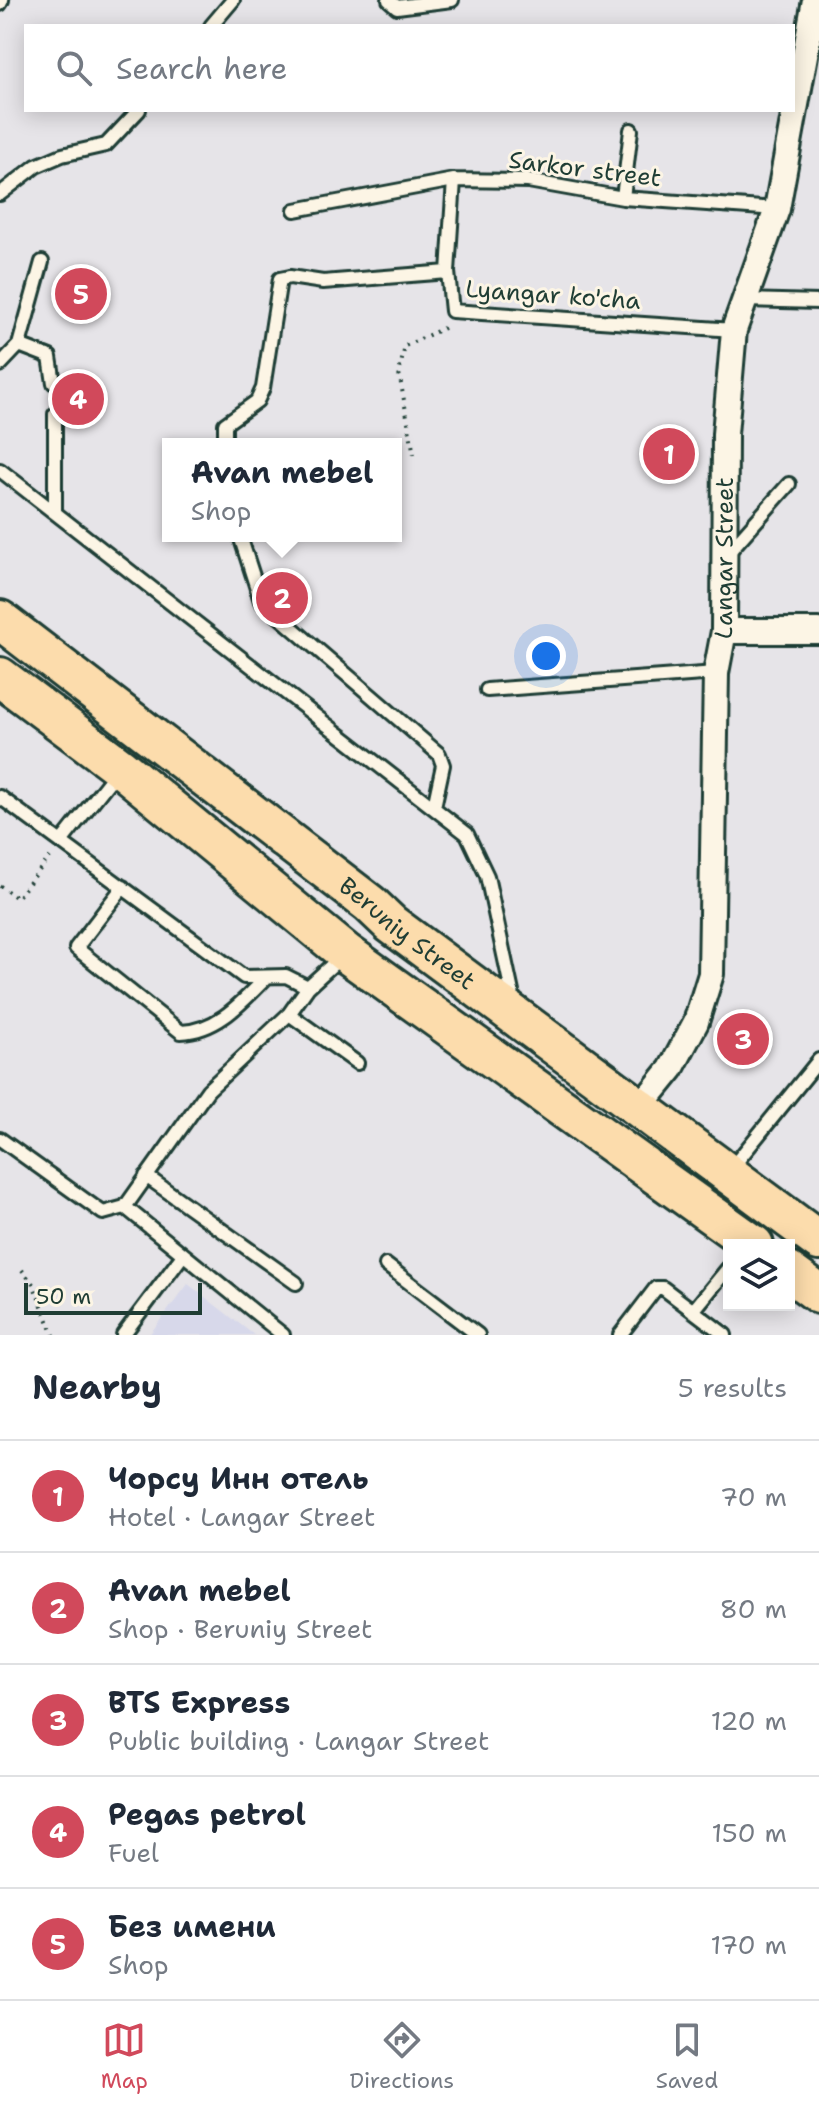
<!DOCTYPE html>
<meta charset="utf-8">
<style>
:root{--surface:#fff;--page:#f2f2f3;--text:#1f2937;--muted:#747a83;--line:#e0e1e3;--accent:#d1495b}
body{margin:0;font-family:"Shantell Sans",sans-serif;background:var(--page);color:var(--text)}
.controls{position:absolute;right:24px;bottom:24px;display:grid;overflow:hidden;border-radius:0px;box-shadow:0 4px 20px #0003}
.controls button{width:72px;height:72px;display:grid;place-items:center;padding:0;border:0;border-bottom:2px solid var(--line);background:var(--surface);color:var(--text);font:40px sans-serif}
.scale{position:absolute;left:24px;bottom:20px;width:178px;box-sizing:border-box;padding-left:8px;border:4px solid #1f3d34;border-top:0;font-size:22px;line-height:28px;white-space:nowrap;color:#1f3d34;-webkit-text-stroke:6px #fcf5e5;paint-order:stroke}
.you{position:absolute;left:546px;top:656px;width:28px;height:28px;margin:-20px;border:6px solid #fff;border-radius:50%;background:#1a73e8;box-shadow:0 0 0 12px #1a73e833}
.badge{display:grid;place-items:center;width:52px;height:52px;border-radius:50%;background:var(--accent);color:#fff;font-size:26px;font-weight:700}
.pin{position:absolute;translate:-50% -50%;border:4px solid #fff;box-shadow:0 2px 8px #0006}
.popup{position:absolute;left:162px;top:438px;width:240px;height:104px;box-sizing:border-box;display:grid;place-content:center;border-radius:0px;background:var(--surface);filter:drop-shadow(0 2px 6px #0005);font-size:26px;white-space:nowrap;color:var(--muted)}
.popup b{font-size:30px;color:var(--text)}
.popup::after{content:'';position:absolute;left:50%;top:100%;margin-left:-16px;border:16px solid transparent;border-top-color:var(--surface)}
.list{margin:0;padding:0;list-style:none}
h2{display:flex;justify-content:space-between;align-items:center;height:104px;margin:0;padding:0 32px;font-size:34px}
h2 small{font-size:26px;font-weight:400;color:var(--muted)}
.list li{display:grid;grid-template-columns:52px 1fr auto;gap:24px;align-items:center;box-sizing:border-box;height:112px;padding:0 32px;border-top:2px solid var(--line)}
.list b{display:block;font-size:30px;white-space:nowrap}
.list p{margin:0;font-size:26px;white-space:nowrap;color:var(--muted)}
.list em{font-size:26px;font-style:normal;color:var(--muted)}
.icon{flex:none;width:44px;height:44px;fill:none;stroke:currentColor;stroke-width:2;stroke-linecap:round;stroke-linejoin:round}
.map{position:relative;flex:none;width:819px;height:1335px;overflow:hidden}
.search{position:absolute;background:var(--surface);box-shadow:0 4px 20px #0003;left:24px;right:24px;top:24px;height:88px;display:flex;align-items:center;gap:20px;box-sizing:border-box;padding:0 28px;border-radius:0px;color:var(--muted);font-size:30px}
.sheet{height:664px;background:var(--surface)}
nav{display:flex;justify-content:space-around;align-items:center;box-sizing:border-box;height:112px;border-top:2px solid var(--line);background:var(--surface);font-size:22px;color:var(--muted)}
nav a{display:grid;justify-items:center;gap:4px}
nav .on{color:var(--accent)}
.map>svg:first-child{display:block}
</style>
<div class="map">
<svg width="819" height="1335" viewBox="0 0 819 1335">
<rect width="100%" height="100%" fill="#e6e4e8"/>
<filter id="ink" filterUnits="userSpaceOnUse"><feTurbulence type="fractalNoise" baseFrequency=".0125" numOctaves="2"/><feDisplacementMap in="SourceGraphic" scale="16" xChannelSelector="R" yChannelSelector="G"/><feConvolveMatrix kernelMatrix="1 2 1 2 8 2 1 2 1" color-interpolation-filters="sRGB"/></filter>
<g filter="url(#ink)">
<path fill="#d7d8ea" d="M188 1284 254 1335H149Z"/>
<g fill="none" stroke-linecap="round" stroke-linejoin="round">
<g stroke="#1f3d34" stroke-width="18">
<path id="lane" d="M389 0 397 7 452 0
M0 4 2 0
M211 26 233 0
M454 180 448 272 452 311 734 330
M0 194 36 166 62 155 106 145 139 110
M623 198 631 130
M295 210 454 180 528 181 623 198 777 209
M744 300 819 302
M19 345 42 262
M0 365 19 345 50 357 54 383
M55 414V512
M225 444V424L257 401 263 388 280 279 290 277 323 282 448 272
M0 470 467 834 487 876 515 1006
M240 536 261 601 439 754 443 765 434 807
M726 555 789 484
M487 690 716 673
M0 797 244 977 286 976 308 987 343 955
M61 842 118 770
M123 887 76 948 181 1032C218 1031 243 1001 267 977
M308 987 289 1014 357 1063
M0 1139 103 1213 125 1207 208 1090 289 1014
M730 1170 819 1060
M146 1176 296 1283
M125 1207 283 1335
M386 1265 478 1335
M693 1311 729 1267
M123 1335 183 1255
M620 1335 656 1288H663L725 1335"/>
</g>
<g stroke="#1f3d34" stroke-width="30">
<g id="street">
<path d="M724 631H819"/>
<path id="s1" d="M641 1106 671 1069 696 1022 711 974 716 673 724 631 725 434 734 330 777 209 815 0"/>
</g>
</g>
<g stroke="#1f3d34" stroke-width="44">
<g id="primary">
<path id="s2" d="M0 620 370 904 391 924 819 1241"/>
<path d="M0 677 120 767 346 953 754 1245"/>
<path d="M789 1272 819 1294"/>
</g>
</g>
<path stroke="#1f3d34" stroke-width="4" stroke-dasharray="2 6" stroke-linecap="butt" d="M414 455 399 373 405 346 446 327
M0 886 17 898 50 857
M22 1270 33 1284 54 1335"/>
<use href="#lane" stroke="#fcf5e5" stroke-width="12"/>
<use href="#street" stroke="#fcf5e5" stroke-width="24"/>
<use href="#primary" stroke="#fcdcac" stroke-width="38"/>
</g>
</g>
<g text-anchor="middle" dominant-baseline="central" stroke-width="6" stroke-linejoin="round" paint-order="stroke">
<g font-size="24" fill="#1f3d34" stroke="#fcf5e5">
<text transform="translate(585 169) rotate(7)">Sarkor street</text>
<text transform="translate(553 295) rotate(4)">Lyangar ko'cha</text>
<text stroke="none"><textPath href="#s1" startOffset="568">Langar Street</textPath></text>
<text stroke="none"><textPath href="#s2" startOffset="514">Beruniy Street</textPath></text>
</g>
</g>
</svg>
<div class="controls">
<button><svg class="icon" aria-label="layers" viewBox="0 0 24 24"><path d="M12 4l9 5-9 5-9-5zM3 14l9 5 9-5"/></svg></button>
</div>
<div class="scale">50 m</div>
<div class="you"></div>
<div class="pin badge" style="left:669px;top:454px">1</div>
<div class="pin badge" style="left:282px;top:598px">2</div>
<div class="popup"><b>Avan mebel</b>Shop</div>
<div class="pin badge" style="left:743px;top:1039px">3</div>
<div class="pin badge" style="left:78px;top:399px">4</div>
<div class="pin badge" style="left:81px;top:294px">5</div>
<div class="search"><svg class="icon" aria-label="search" viewBox="0 0 24 24"><circle cx="10" cy="10" r="6"/><path d="M15 15l6 6"/></svg>Search here</div>
</div>
<section class="sheet">
<h2>Nearby<small>5 results</small></h2>
<ul class="list">
<li><span class="badge">1</span><div><b>Чорсу Инн отель</b><p>Hotel · Langar Street</p></div><em>70 m</em></li>
<li><span class="badge">2</span><div><b>Avan mebel</b><p>Shop · Beruniy Street</p></div><em>80 m</em></li>
<li><span class="badge">3</span><div><b>BTS Express</b><p>Public building · Langar Street</p></div><em>120 m</em></li>
<li><span class="badge">4</span><div><b>Pegas petrol</b><p>Fuel</p></div><em>150 m</em></li>
<li><span class="badge">5</span><div><b>Без имени</b><p>Shop</p></div><em>170 m</em></li>
</ul>
</section>
<nav>
<a class="on"><svg class="icon" aria-label="map" viewBox="0 0 24 24"><path d="M3 6l6-2 6 2 6-2v14l-6 2-6-2-6 2zM9 4v14M15 6v14"/></svg>Map</a>
<a><svg class="icon" aria-label="directions" viewBox="0 0 24 24"><path d="M12 3l9 9-9 9-9-9zM9 14v-3h6M13 9l2 2-2 2"/></svg>Directions</a>
<a><svg class="icon" aria-label="saved" viewBox="0 0 24 24"><path d="M7 4h10v16l-5-4-5 4z"/></svg>Saved</a>
</nav>
